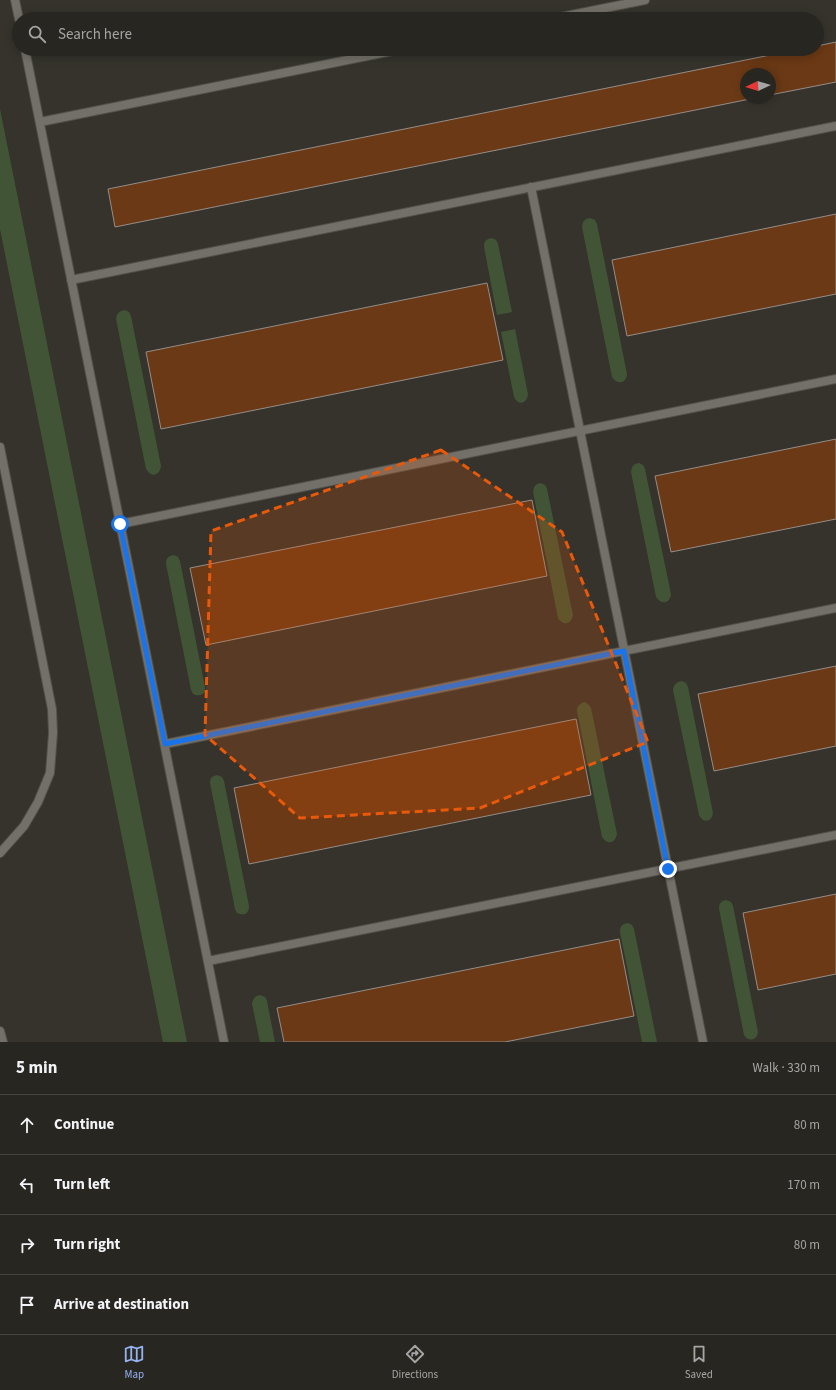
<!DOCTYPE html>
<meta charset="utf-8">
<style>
:root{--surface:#282621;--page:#34322e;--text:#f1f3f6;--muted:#a5a5a5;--line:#44433f;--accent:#95b2f1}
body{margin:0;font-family:"Source Sans 3",sans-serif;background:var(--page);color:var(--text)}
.compass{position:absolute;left:740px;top:68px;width:36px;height:36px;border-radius:50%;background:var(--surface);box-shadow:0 2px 10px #0003;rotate:266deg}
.stop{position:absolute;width:12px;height:12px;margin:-9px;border:3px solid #1a73e8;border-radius:50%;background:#fff}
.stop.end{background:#1a73e8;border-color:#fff;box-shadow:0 1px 4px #0008}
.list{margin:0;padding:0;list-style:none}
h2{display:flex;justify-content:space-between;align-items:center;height:52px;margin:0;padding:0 16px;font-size:17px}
h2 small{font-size:13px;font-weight:400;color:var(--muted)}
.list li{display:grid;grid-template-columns:26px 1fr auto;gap:12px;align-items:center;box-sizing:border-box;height:60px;padding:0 16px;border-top:1px solid var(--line)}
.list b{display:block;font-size:15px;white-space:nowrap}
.list em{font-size:13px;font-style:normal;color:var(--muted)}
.icon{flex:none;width:22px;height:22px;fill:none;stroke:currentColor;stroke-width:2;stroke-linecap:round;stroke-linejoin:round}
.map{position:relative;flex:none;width:836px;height:1042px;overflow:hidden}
.search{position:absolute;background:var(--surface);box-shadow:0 2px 10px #0003;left:12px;right:12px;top:12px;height:44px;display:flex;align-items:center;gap:10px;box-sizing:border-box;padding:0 14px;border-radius:22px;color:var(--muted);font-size:15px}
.sheet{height:292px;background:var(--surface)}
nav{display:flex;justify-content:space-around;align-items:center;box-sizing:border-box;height:56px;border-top:1px solid var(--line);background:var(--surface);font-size:11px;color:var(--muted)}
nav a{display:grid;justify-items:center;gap:2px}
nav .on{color:var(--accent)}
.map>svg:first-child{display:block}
</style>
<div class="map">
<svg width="836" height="1042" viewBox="0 0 836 1042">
<rect width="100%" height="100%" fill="#35332c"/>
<path fill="#415435" d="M0 109 187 1042H163L0 229Z
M590 218 595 220 597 224 627 374C626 384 617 385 612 377L582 227 583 222 586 219Z
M492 238 496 240 498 244 512 312 497 315 484 247C484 241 486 239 492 238Z
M125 310 129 312 131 316 161 466C160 472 158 474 153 475L149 473 146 469 116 319C117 313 119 311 125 310Z
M515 329 528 394C527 404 518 406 514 397L501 332Z
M639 463 643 465 645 469 671 594C670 604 661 605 656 597L631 472C632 466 633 464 639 463Z
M541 483 545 485 547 489 573 615C571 625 563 626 558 618L533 492C534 486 535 484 541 483Z
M174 555 178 557 180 561 205 687V692C201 696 198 696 193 694L191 690 166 564C166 558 168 556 174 555Z
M682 681 686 683 688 687 713 813C712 822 703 824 699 815L673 690C674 684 676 682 682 681Z
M585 702 589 705 591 708 617 834C615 844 607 845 602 837L577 711C577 706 579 704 585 702Z
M217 775 222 777 224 781 249 906C249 914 244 916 237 913L235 909 210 783C210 778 212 776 217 775Z
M726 900 731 902 733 906 758 1032C757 1041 748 1042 744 1035L719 909C719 903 721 901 726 900Z
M628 923 632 925 634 929 657 1042H642L620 932C620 926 622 924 628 923Z
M260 995 265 997 267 1001 275 1042H260L252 1004C253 998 255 996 260 995Z"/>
<path fill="#6b3915" stroke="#958d88" d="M836 42V82L770 95V74H746V98H755L115 227 108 189 800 49H817V46Z
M836 214V294L627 336 612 260Z
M487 283 503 360 161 429 146 352Z
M836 439V519L671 552 655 476Z
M532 500 547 576 206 645 190 568Z
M836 666V746L714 771 698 694Z
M576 719 591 795 249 864 234 788Z
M836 894V974L758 990 743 913Z
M619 939 634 1016 505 1042H284L277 1008Z"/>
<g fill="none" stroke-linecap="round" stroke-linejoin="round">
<g stroke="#514f49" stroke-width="10">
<path id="lane" d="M15 0 19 19
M551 19 645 0
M25 49 224 1042
M40 122 402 49
M531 187 703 1042
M71 280 836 126
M0 447 52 709 53 733 50 773 38 802 24 826 0 853
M120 524 836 379
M165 744 836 608
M208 961 836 835
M0 1031 3 1042"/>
</g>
<use href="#lane" stroke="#727068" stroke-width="8"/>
</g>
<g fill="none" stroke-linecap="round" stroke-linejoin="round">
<path stroke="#1a73e8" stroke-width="5" d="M120 524 165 744 624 651 668 869"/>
</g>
<path fill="#e8590c" fill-opacity="0.2" stroke="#e8590c" stroke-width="3" stroke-dasharray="8 5" stroke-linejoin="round" d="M441 450 562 532 648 742 480 808 300 818 205 735 211 531Z"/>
</svg>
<svg class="compass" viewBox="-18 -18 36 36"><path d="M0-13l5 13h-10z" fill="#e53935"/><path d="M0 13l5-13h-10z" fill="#a5a5a5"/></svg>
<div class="stop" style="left:120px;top:524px"></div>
<div class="stop end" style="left:668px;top:869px"></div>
<div class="search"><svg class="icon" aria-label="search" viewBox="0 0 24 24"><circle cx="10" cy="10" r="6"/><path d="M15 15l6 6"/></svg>Search here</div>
</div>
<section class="sheet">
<h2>5 min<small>Walk · 330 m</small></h2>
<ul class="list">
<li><svg class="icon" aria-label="ahead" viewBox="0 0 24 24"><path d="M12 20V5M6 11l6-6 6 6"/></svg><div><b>Continue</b></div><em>80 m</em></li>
<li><svg class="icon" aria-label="left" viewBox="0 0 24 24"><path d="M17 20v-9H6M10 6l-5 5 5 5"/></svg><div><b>Turn left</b></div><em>170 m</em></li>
<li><svg class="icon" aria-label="right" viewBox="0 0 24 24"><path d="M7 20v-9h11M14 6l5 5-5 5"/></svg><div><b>Turn right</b></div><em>80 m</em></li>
<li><svg class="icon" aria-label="arrive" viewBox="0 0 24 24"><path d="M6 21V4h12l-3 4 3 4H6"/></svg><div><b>Arrive at destination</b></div></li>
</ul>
</section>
<nav>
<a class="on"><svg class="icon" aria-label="map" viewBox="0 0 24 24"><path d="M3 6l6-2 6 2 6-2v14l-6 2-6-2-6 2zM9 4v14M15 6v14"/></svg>Map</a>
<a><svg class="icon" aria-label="directions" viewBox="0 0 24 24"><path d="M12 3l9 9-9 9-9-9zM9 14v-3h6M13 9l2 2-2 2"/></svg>Directions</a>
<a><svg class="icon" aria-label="saved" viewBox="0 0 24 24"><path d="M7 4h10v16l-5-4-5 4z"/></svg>Saved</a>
</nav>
